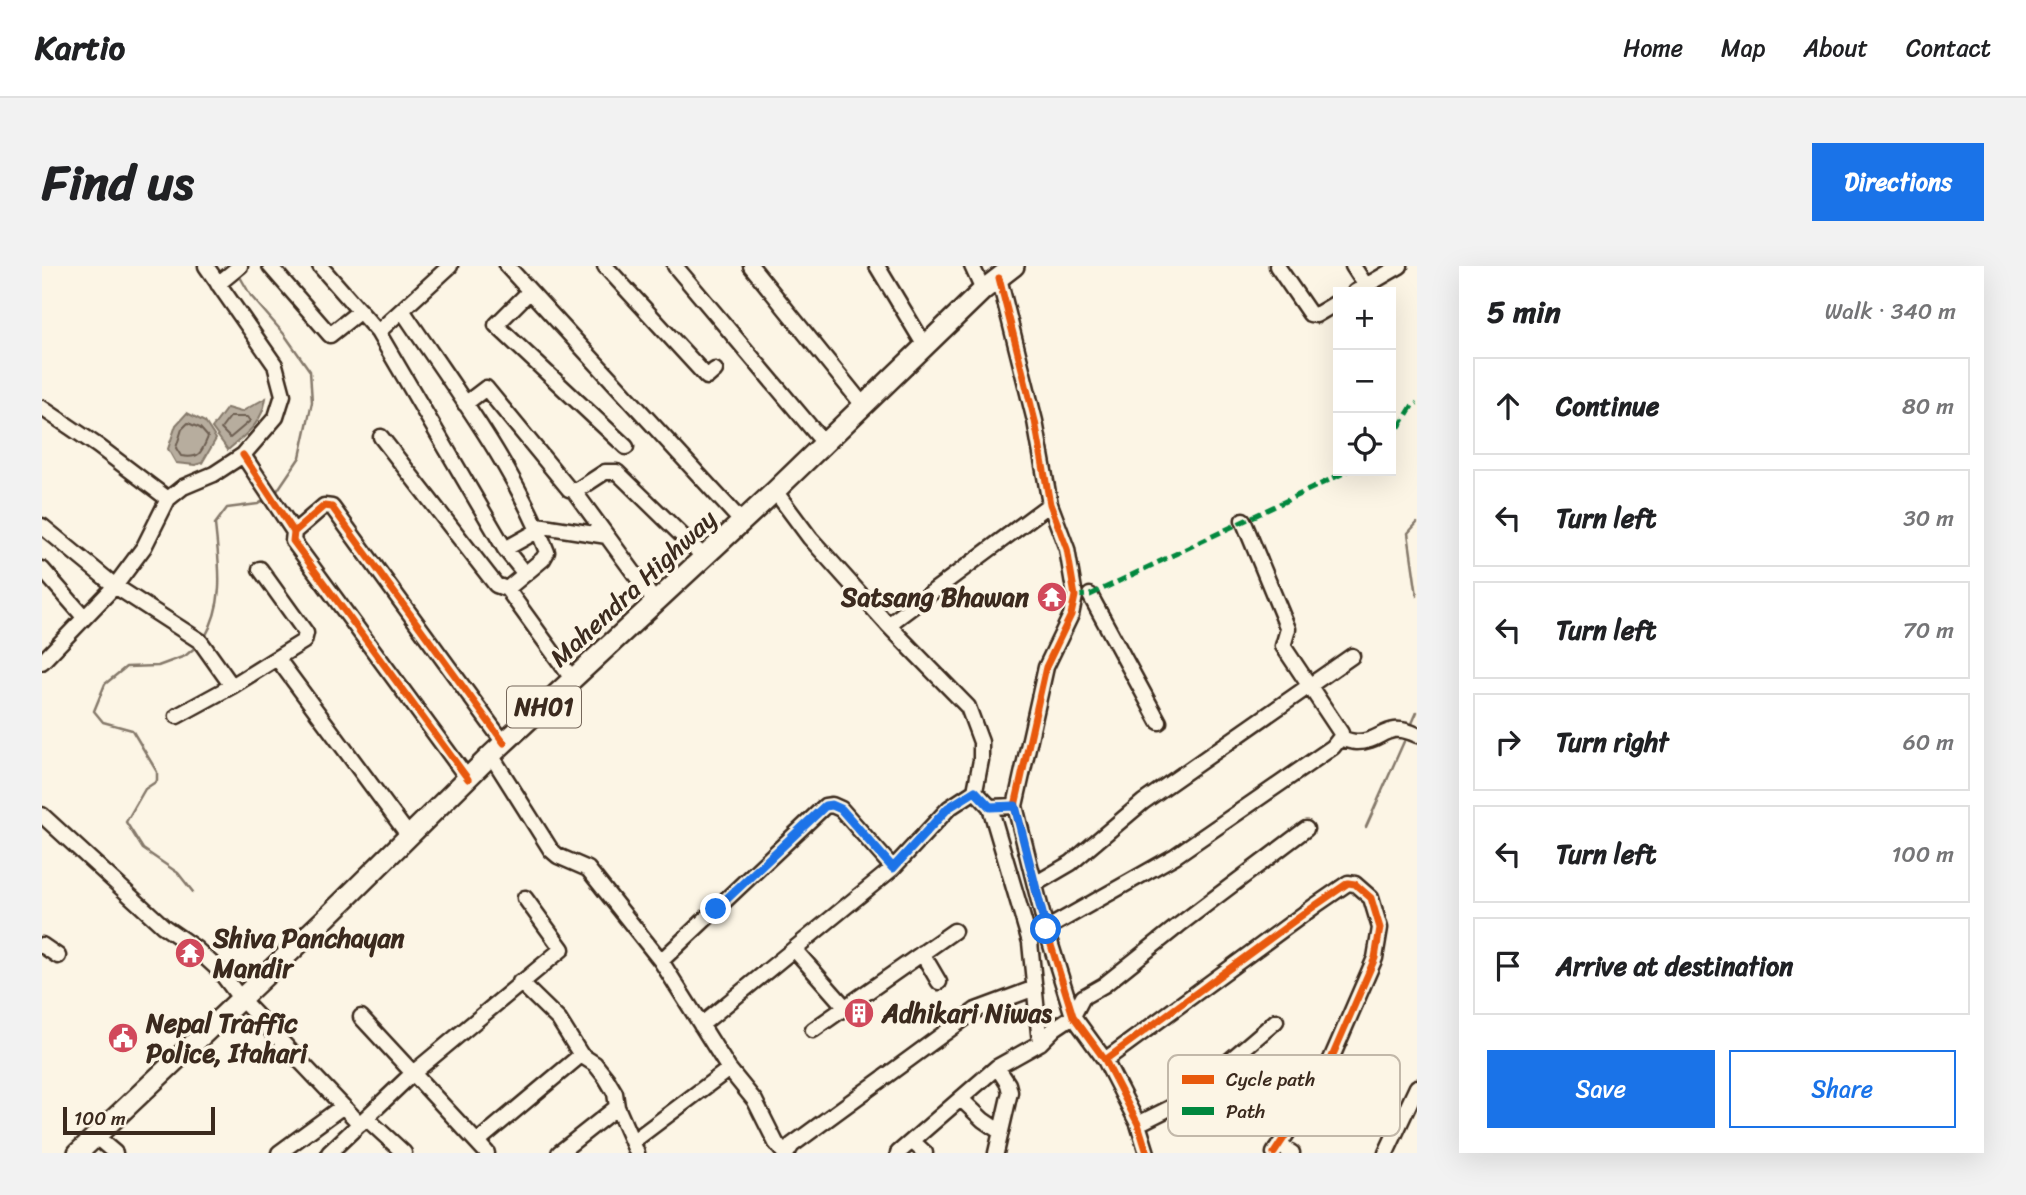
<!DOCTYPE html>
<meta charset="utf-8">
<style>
:root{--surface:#fff;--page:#f2f2f2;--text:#202124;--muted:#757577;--line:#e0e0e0;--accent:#1a73e8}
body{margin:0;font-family:Sriracha,sans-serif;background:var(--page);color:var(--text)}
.controls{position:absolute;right:21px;top:21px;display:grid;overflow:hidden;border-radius:0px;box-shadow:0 7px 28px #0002}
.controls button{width:63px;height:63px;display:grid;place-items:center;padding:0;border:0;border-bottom:2px solid var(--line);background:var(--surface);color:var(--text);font:35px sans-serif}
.scale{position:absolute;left:21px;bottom:18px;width:152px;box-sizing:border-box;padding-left:7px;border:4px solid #3b2a1e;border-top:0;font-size:19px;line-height:24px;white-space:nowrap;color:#3b2a1e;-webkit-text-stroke:5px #fcf5e5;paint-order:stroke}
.stop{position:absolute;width:21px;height:21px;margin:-16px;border:5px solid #1a73e8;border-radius:50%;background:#fff}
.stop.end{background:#1a73e8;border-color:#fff;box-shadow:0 2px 7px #0008}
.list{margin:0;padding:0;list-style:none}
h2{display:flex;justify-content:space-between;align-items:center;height:91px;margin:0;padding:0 28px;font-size:30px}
h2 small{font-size:23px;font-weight:400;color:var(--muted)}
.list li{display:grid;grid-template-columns:46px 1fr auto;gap:21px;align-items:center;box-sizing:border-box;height:98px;margin:0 14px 14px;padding:0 14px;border:2px solid var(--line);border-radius:0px}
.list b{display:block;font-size:26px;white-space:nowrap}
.list em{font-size:23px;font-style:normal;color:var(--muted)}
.actions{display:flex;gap:14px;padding:21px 28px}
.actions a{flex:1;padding:16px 0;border:2px solid var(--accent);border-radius:0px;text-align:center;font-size:24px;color:var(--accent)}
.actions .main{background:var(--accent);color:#fff}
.icon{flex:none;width:38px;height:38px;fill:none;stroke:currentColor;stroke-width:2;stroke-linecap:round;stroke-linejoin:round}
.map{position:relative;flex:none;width:1375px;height:887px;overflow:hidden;border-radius:0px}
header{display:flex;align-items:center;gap:42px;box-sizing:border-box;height:98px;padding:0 35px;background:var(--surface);border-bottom:2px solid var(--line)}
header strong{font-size:33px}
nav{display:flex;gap:38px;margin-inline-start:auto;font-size:24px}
.intro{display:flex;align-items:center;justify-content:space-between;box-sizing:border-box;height:168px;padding:0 42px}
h1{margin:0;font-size:49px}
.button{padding:18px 32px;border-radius:0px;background:var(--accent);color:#fff;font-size:24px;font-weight:700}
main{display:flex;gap:42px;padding:0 42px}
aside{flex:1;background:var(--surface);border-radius:0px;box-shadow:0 7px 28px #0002}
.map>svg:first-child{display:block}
</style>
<header>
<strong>Kartio</strong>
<nav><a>Home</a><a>Map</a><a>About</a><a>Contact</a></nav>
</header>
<div class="intro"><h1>Find us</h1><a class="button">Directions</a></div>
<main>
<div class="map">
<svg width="1375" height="887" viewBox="0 0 1375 887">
<rect width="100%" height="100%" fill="#fcf5e5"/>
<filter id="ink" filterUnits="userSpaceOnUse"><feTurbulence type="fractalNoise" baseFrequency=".0143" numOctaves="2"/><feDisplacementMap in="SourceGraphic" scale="14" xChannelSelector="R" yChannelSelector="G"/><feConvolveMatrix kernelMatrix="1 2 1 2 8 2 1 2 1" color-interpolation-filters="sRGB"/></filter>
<g filter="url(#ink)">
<path fill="#b7ad9e" stroke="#85796b" stroke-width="2" d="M224 132C220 158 204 168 186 184L170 162 185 142 199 146Z
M145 147 163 156 174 173 160 197 153 199 134 197 126 183 134 159Z"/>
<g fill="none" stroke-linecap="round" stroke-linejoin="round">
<path stroke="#6d5e51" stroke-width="2" d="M188 151H205L208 155 188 172 179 163Z
M146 157 158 162 166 171C159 188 157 193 139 190L134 182 140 163Z"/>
<path stroke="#85796b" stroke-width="2.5" d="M197 9 209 30 242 68 268 105 270 136 258 191 233 228
M1375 257 1366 267 1375 330
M162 373C184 334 177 300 173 258L185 242 216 238 224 233
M1368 462 1375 446
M1324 561 1364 471
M151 626 136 607 101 583 84 556 103 523 115 515V506L90 464 61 456 52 445 63 418 84 401 116 400 143 390 155 380"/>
<g stroke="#3b2a1e" stroke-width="19">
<path id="minor" d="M228 0 288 69 318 45
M278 0 336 66 463 283 483 308
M465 0 700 256
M563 0 665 111 673 104
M633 0 782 177
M709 0 821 139
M835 0 883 80
M930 0 941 24
M1235 0 1268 48 1274 49 1296 36
M1311 0 1324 20
M957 12 993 155 1008 238 1025 283 1033 330 1029 349 1004 401 973 540 1004 663 1031 750 1063 794 1096 858 1105 887
M176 18 198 0
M488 25 454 59 584 181
M1313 26 1358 0
M360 44C412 122 471 198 505 286L501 293 465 323
M336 66 408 0
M423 138 444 122 527 223 534 225 563 206H575L662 291
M0 142 56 180 126 233
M339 171 454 319 465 323 531 414
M201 189 252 266
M532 225 614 337
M733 225 768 272 846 359 926 441 939 476V494L933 525 948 541 973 540
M495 259 565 270
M0 260 73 320 158 375 190 420
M463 283 497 264
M0 303 42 351
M1048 329 1117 456
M846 359 1008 238
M235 392 367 570
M0 396 73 320 102 281 126 233 141 221 172 208 201 189 234 151 241 129 233 99 164 0
M135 450 190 420 262 375 264 367 218 303
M1298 472C1304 474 1310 476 1315 476 1341 476 1343 454 1375 469
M449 489 509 584 516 590 546 603 619 695 687 803 713 835 734 877 742 887
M426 513 251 275 252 266 282 240 290 241 462 477
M948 541 988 676 998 777
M0 549 121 660 153 682 177 704 198 732 318 858
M993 618 1029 597 1101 536 1310 390
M1004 663 1133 590 1291 481 1298 472 1299 467 1241 380 1246 363 1201 254
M0 679 16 690
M752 683 803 741
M880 687 897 716
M619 695 783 540 790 539 799 543 851 602
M478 716 517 754 539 789 553 798 564 812 573 827 575 841 595 887
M319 751 445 887
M659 759 851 602 907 542 933 525
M771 764 912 665
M1063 794 1274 639 1306 617 1313 618 1329 632 1338 662 1333 692 1280 814 1232 887
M919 833 941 854 957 865
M324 852 362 887
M1096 858 1138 837 1234 755
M53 870 73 887
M870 875 883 887
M435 876 539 789
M590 876 687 803
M1237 879 1250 887
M237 887 301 840
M287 887 371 807 520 683 483 632
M517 887 575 841
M745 887 750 879 934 744 993 722
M856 887 955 801 998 777 1013 762 1031 750 1041 731 1062 719 1137 659 1264 563
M954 887 968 826 966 818 955 801
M1344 887 1375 821"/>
</g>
<g stroke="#3b2a1e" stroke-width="24">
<path id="highway" d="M36 887 284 652 449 489 733 225 941 24 972 0"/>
</g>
<use href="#minor" stroke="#fcf5e5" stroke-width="14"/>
<use href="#highway" stroke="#fcf5e5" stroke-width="19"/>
<path stroke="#00873e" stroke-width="5" stroke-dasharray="10 5" stroke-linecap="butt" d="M1349 174 1370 140 1375 137
M1033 330 1048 329 1306 205"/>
<g stroke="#fcf5e5" stroke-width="11">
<path id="cycleway" d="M957 12 993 155 1008 238 1025 283 1033 330 1029 349 1004 401 973 540 1004 663 1031 750 1063 794 1096 858 1105 887
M201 189 252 266
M426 513 251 275 252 266 282 240 290 241 462 477
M1063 794 1274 639 1306 617 1313 618 1329 632 1338 662 1333 692 1280 814 1232 887"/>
</g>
<use href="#cycleway" stroke="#e8590c" stroke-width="7"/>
</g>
</g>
<g fill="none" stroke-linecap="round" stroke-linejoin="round" filter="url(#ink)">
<path stroke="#1a73e8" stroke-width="9" d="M674 643 783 540 790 539 799 543 851 602 906 542 933 525 948 541 973 540 1004 663"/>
</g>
<defs>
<g id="temple-disc" transform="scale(1.575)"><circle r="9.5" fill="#d1495b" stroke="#fcf5e5"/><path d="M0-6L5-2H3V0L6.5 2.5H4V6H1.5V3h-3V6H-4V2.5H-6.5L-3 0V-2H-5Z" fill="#fff"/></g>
<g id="building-disc" transform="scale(1.575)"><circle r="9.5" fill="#d1495b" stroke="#fcf5e5"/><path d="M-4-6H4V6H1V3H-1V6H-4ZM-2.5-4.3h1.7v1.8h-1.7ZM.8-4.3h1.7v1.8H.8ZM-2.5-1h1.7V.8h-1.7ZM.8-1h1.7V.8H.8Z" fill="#fff"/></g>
<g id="civic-disc" transform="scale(1.575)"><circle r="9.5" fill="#d1495b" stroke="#fcf5e5"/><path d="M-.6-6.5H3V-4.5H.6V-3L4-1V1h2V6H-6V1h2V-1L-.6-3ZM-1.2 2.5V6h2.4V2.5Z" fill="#fff"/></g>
</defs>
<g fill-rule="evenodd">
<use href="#temple-disc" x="1010" y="331"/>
<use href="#temple-disc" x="148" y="687"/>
<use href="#building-disc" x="817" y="747"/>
<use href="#civic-disc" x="81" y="772"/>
</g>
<g text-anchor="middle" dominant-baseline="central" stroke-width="7" stroke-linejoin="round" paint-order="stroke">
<rect fill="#fcf5e5" stroke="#75675a" stroke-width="2" x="465" y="420.5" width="74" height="41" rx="5"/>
<g font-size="24" font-weight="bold" fill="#3b2a1e">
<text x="502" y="441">NH01</text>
</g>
<g font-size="26" fill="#3b2a1e" stroke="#fcf5e5">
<text transform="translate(591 322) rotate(-43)">Mahendra Highway</text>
</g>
<g font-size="26" font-weight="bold" fill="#3b2a1e" stroke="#fcf5e5" text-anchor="start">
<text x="987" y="331" text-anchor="end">Satsang Bhawan</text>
<text x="171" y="672">Shiva Panchayan<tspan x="171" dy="30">Mandir</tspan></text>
<text x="840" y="747">Adhikari Niwas</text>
<text x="104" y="757">Nepal Traffic<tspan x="104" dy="30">Police, Itahari</tspan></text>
</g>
</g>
<rect x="1126" y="789" width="232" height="81" rx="10" fill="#fcf5e5" stroke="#c2b8a9" stroke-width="2"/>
<rect x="1140" y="809" width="32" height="9" fill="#e8590c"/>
<rect x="1140" y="841" width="32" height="8" fill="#00873e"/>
<g font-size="19" fill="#3b2a1e">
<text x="1184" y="820">Cycle path</text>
<text x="1184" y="852">Path</text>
</g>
</svg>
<div class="controls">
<button>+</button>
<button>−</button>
<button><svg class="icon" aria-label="locate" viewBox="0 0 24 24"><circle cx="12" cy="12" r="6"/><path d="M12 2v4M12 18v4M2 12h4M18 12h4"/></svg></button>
</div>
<div class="scale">100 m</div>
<div class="stop" style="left:1004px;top:663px"></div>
<div class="stop end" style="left:674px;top:643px"></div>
</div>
<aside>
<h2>5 min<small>Walk · 340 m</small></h2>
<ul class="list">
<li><svg class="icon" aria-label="ahead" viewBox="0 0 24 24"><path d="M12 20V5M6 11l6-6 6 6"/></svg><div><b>Continue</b></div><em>80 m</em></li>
<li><svg class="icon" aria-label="left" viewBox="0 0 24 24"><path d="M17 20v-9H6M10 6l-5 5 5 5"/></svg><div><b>Turn left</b></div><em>30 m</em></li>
<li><svg class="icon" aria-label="left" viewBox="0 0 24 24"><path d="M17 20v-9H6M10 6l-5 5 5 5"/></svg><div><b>Turn left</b></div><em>70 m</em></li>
<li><svg class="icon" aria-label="right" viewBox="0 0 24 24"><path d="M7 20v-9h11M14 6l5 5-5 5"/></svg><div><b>Turn right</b></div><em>60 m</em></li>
<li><svg class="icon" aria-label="left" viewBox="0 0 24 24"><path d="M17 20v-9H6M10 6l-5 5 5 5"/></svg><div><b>Turn left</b></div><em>100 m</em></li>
<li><svg class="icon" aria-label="arrive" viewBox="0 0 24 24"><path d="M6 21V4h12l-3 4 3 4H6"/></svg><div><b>Arrive at destination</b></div></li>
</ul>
<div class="actions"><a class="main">Save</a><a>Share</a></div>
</aside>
</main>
